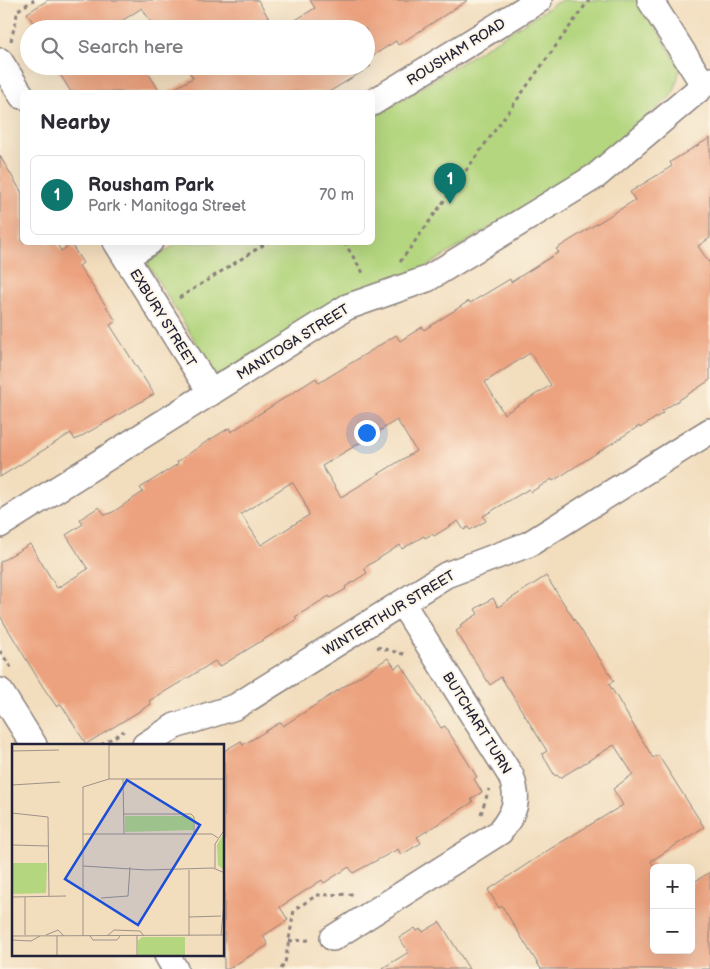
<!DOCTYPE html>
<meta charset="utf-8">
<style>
:root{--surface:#fff;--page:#f2f2f3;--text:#2b2b33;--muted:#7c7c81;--line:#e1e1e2;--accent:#0f766e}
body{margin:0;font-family:"Balsamiq Sans",sans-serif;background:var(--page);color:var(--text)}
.controls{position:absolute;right:15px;bottom:15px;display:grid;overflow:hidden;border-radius:8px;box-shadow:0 5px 20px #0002}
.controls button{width:45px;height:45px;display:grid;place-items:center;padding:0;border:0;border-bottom:1px solid var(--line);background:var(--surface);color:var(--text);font:25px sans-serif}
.you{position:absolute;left:366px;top:432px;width:18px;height:18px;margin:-12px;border:4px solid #fff;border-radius:50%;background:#1a73e8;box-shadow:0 0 0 8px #1a73e833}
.badge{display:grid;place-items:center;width:32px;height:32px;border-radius:50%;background:var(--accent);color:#fff;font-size:16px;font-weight:700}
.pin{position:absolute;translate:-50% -41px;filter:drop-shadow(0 1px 2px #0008)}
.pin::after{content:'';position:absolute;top:26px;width:18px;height:15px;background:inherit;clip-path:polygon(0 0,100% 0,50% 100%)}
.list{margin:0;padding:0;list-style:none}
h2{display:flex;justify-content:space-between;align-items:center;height:65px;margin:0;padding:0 20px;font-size:21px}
h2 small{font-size:16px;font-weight:400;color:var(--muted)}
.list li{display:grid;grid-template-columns:32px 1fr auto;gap:15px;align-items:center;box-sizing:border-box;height:80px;margin:0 10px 10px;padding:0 10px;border:1px solid var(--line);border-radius:8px}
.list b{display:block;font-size:19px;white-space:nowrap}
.list p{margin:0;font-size:16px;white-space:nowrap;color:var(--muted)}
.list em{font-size:16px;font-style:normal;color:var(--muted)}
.icon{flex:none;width:28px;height:28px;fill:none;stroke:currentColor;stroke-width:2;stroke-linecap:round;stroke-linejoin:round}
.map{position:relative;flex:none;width:710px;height:969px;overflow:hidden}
.search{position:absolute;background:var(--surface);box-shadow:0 5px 20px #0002;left:20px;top:20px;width:355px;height:55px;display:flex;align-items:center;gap:12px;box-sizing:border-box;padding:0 18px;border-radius:28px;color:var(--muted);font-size:19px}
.panel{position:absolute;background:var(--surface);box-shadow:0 5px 20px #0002;left:20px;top:90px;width:355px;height:155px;border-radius:8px}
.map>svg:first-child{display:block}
</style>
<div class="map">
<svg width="710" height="969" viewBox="0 0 710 969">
<rect width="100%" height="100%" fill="#fcf5e5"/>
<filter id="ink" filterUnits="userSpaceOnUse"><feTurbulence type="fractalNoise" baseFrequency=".02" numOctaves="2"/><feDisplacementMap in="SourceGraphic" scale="10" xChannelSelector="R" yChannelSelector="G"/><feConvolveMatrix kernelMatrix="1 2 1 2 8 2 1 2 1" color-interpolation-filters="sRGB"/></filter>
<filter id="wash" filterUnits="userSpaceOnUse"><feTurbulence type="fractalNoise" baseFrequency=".0096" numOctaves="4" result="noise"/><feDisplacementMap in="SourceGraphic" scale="20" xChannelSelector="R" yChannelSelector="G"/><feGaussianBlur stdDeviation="1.12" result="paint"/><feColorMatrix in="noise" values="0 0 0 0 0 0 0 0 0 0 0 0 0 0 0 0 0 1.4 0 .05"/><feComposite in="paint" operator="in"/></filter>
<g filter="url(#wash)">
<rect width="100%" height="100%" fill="#f2ddbd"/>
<path fill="#b4d67f" stroke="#6b7c5d" d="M561 0H640L680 68 675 89 670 97 592 165 424 268 217 376 147 263 178 243 372 242 373 118Z"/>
<g id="blocks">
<path fill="#eca27e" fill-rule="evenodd" d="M48 0H258L275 29H155L142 8 109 29H37L27 13Z
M310 0H468L398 45 396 41 366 60V29H281L315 8Z
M55 66H144L160 92H71Z
M186 66H371L329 92H169L193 78Z
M710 138V238L698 246 710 264V380L662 411 663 413 640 428 639 426 553 481 552 479 531 492 529 489 483 516 486 521 470 530 468 527 464 530 458 521 434 536 432 534 425 538 424 536 402 549 400 545 364 568 367 573 345 587 346 589 330 598 329 596 295 617 297 619 219 667 215 661 191 676 149 701 151 704 86 744 61 704 57 707 43 687 0 616V562L30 544 57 588 88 569 66 535 83 524 80 519 99 507 105 515 113 512 143 492 140 488 178 464 177 462 203 444 229 428 231 432 316 378 319 383 396 335 400 341 422 327 424 330 469 301 470 303 510 279 511 282 559 252 556 249 635 200 630 192 672 166 670 162ZM530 353 551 385 504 414 485 382ZM397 420 416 451 341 497 322 466ZM292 482 303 499 309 515 261 545 241 514Z
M0 156 22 193V242H56L61 251 71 244 83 263 79 266 116 321 110 325 154 394 75 440 71 433 0 477Z
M546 576 614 681 609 684 653 758 658 755 704 827 651 861 654 866V950H691V884L710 872V969H541L502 906 499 908 488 890 550 849 623 805 613 789 633 774 614 745 560 778 557 775 555 776 542 754 547 751 501 677 490 685 456 631 462 627 460 625 478 614 475 609 493 598 498 607Z
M388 658 395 668 401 664 441 728 445 726 477 777 474 779 482 792 471 799 473 802 417 837 421 843 401 855 398 849 353 873 349 867 324 883 322 880 280 907 288 920 263 936 268 945 228 969H224V751L241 741 243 745 281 722 283 726Z
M440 922 469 969H381L409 952 399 938 415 928 417 931 421 929 423 932Z"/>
</g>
</g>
<g filter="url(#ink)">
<use href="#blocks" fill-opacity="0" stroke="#8a807c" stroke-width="1"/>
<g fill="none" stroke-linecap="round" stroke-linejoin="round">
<g stroke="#8a807c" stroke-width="28">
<path id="minor" d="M650 0 703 84
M0 61 22 96
M372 103 539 0
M116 242 211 393
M126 257 150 242
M0 525 347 307 427 279 596 176 710 80
M0 691 34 745
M145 745 175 726 235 707 446 575 529 544 710 431
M333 938 500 832C515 812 520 801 511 776L402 603
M167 955 175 969"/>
</g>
<path stroke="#8a807c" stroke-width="3" stroke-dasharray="4 4" stroke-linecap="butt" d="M11 41 18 10 34 0
M344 242 365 276
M400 262 589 0
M179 298 268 242
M377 647 407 655
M0 651 12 669
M101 745 124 731
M481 814 489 789
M289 941 310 940
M281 969 285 963 294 910 317 895 355 894"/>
<use href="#minor" stroke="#fff" stroke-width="25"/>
</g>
</g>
<g text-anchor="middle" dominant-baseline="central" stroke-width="4" stroke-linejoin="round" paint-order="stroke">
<g font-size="14" fill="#22223b" stroke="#fcf5e5">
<text transform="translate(456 52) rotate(-32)">ROUSHAM ROAD</text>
<text transform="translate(163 318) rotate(58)">EXBURY STREET</text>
<text transform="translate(293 342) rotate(-32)">MANITOGA STREET</text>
<text transform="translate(389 613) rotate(-31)">WINTERTHUR STREET</text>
<text transform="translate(477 723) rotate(58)">BUTCHART TURN</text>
</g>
</g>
<g transform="translate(12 744)">
<rect width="212" height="212" fill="#f2ddbd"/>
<path d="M113 72H178L181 74V86L113 88ZM212 89V126L206 121 205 101ZM0 119H35L34 149 0 150ZM130 193H173V212H126V197Z" fill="#b4d67f"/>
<path fill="none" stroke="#9f9289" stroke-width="1" d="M97 0V35H213M97 1H213M0 7 47 6M111 35 112 90M0 41 48 38M71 43V192M71 43 97 35M0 69 36 73 37 152M112 70H179L182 73V90M71 90H200L206 94M0 101 37 102M71 122 135 126 201 124 213 129M203 124V100L213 85M177 126V192M0 153 54 152M13 153V191M89 154 116 152 118 123M177 173 209 172M34 191 46 186 52 192M209 191 213 148M0 192 213 191M45 192V212M78 192 81 196H105L108 192M95 192 102 186 128 187 132 192M125 192V212M0 196 19 197 28 192"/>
<path fill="#1d4ed8" fill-opacity="0.15" stroke="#1d4ed8" stroke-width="2.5" d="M115 36 188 81 126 181 53 135Z"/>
<rect width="212" height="212" fill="none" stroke="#22223b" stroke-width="2.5"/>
</g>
</svg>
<div class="controls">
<button>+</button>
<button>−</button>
</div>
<div class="you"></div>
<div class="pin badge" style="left:450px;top:204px">1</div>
<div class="search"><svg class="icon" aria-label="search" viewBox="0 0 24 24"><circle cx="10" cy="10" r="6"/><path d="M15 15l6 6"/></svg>Search here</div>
<section class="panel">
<h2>Nearby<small></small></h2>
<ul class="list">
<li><span class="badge">1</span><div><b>Rousham Park</b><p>Park · Manitoga Street</p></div><em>70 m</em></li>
</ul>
</section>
</div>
